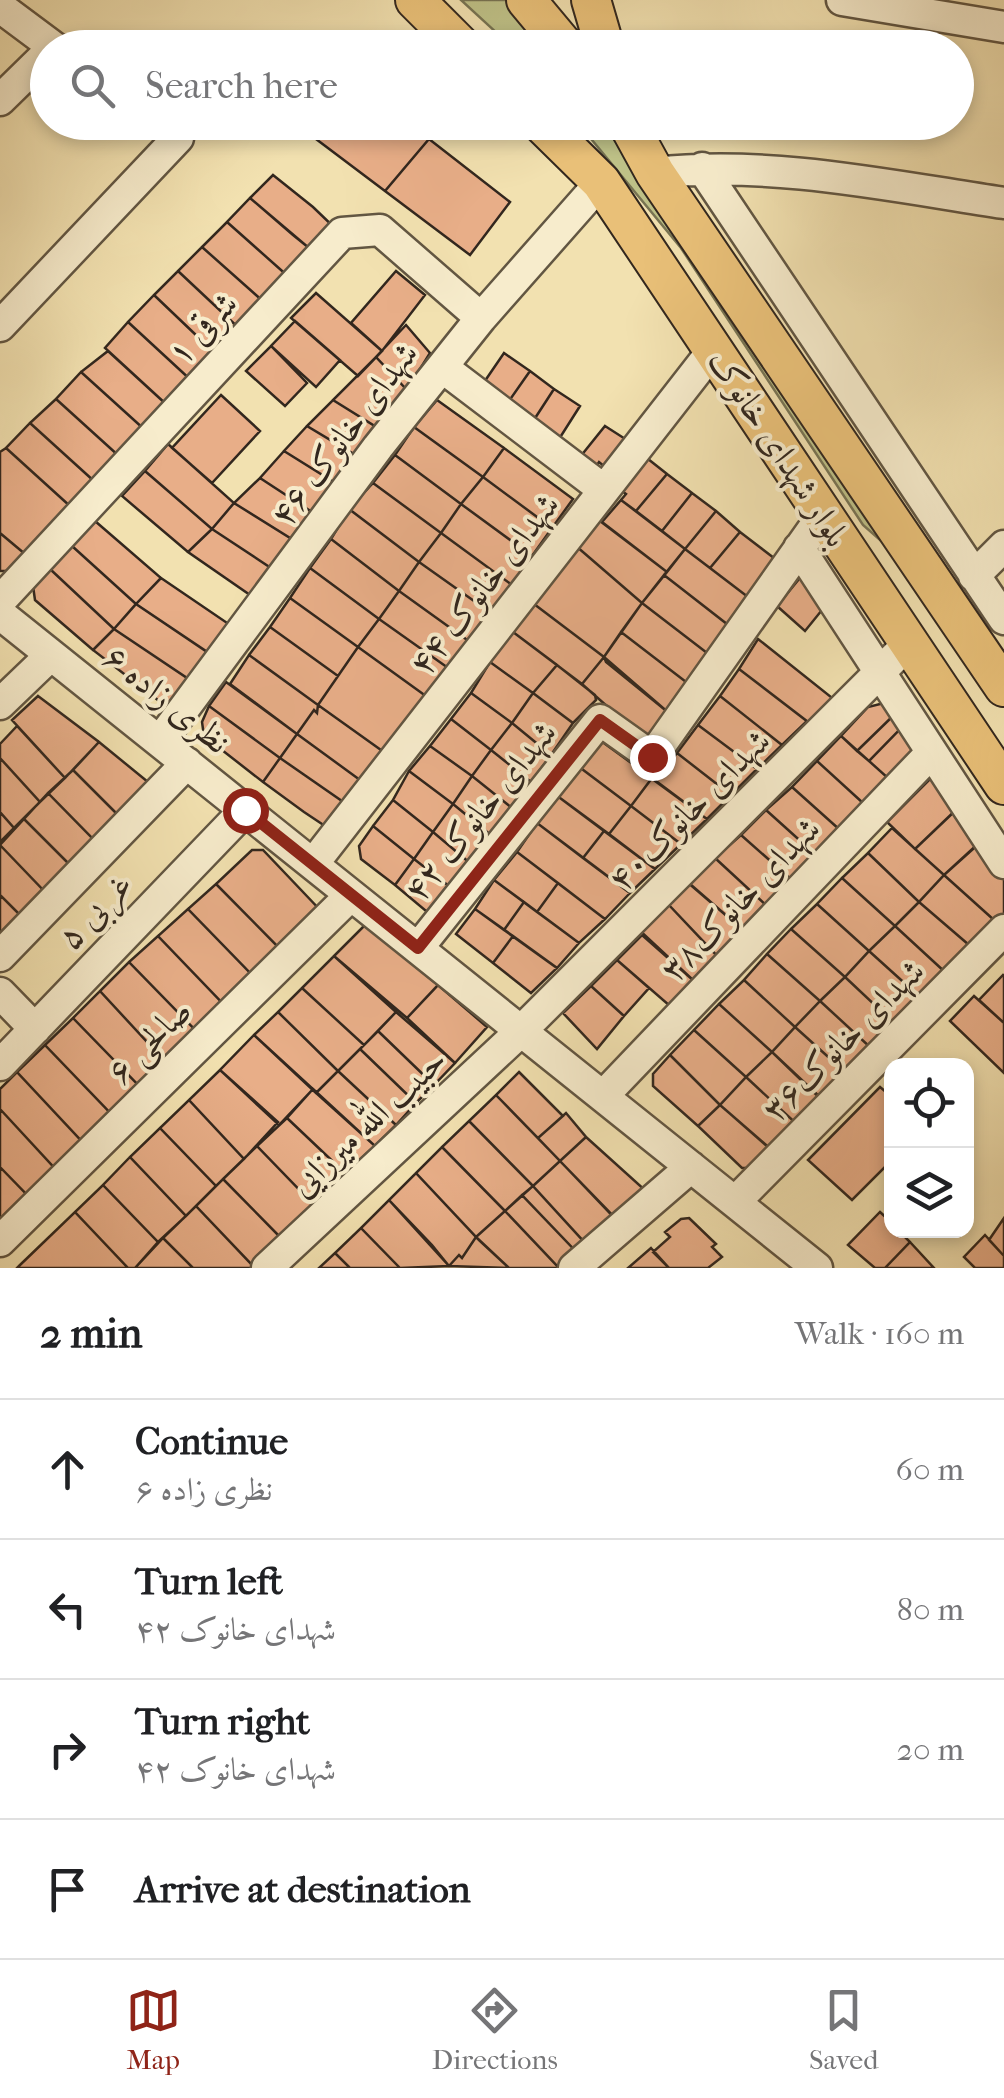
<!DOCTYPE html>
<meta charset="utf-8">
<style>
:root{--surface:#fff;--page:#f2f2f2;--text:#202124;--muted:#757577;--line:#e0e0e0;--accent:#8f2418}
body{margin:0;font-family:"IM FELL French Canon",Amiri,serif;background:var(--page);color:var(--text)}
.controls{position:absolute;right:30px;bottom:30px;display:grid;overflow:hidden;border-radius:20px;box-shadow:0 5px 15px #0003}
.controls button{width:90px;height:90px;display:grid;place-items:center;padding:0;border:0;border-bottom:2px solid var(--line);background:var(--surface);color:var(--text);font:50px sans-serif}
.stop{position:absolute;width:30px;height:30px;margin:-22px;border:8px solid #8f2418;border-radius:50%;background:#fff}
.stop.end{background:#8f2418;border-color:#fff;box-shadow:0 2px 10px #0008}
.list{margin:0;padding:0;list-style:none}
h2{display:flex;justify-content:space-between;align-items:center;height:130px;margin:0;padding:0 40px;font-size:42px}
h2 small{font-size:32px;font-weight:400;color:var(--muted)}
.list li{display:grid;grid-template-columns:65px 1fr auto;gap:30px;align-items:center;box-sizing:border-box;height:140px;padding:0 40px;border-top:2px solid var(--line)}
.list b{display:block;font-size:38px;white-space:nowrap}
.list p{margin:0;font-size:32px;white-space:nowrap;color:var(--muted)}
.list em{font-size:32px;font-style:normal;color:var(--muted)}
.icon{flex:none;width:55px;height:55px;fill:none;stroke:currentColor;stroke-width:2;stroke-linecap:round;stroke-linejoin:round}
.map{position:relative;flex:none;width:1004px;height:1268px;overflow:hidden}
.search{position:absolute;background:var(--surface);box-shadow:0 5px 15px #0003;left:30px;right:30px;top:30px;height:110px;display:flex;align-items:center;gap:25px;box-sizing:border-box;padding:0 35px;border-radius:55px;color:var(--muted);font-size:38px}
.sheet{height:690px;background:var(--surface)}
nav{display:flex;justify-content:space-around;align-items:center;box-sizing:border-box;height:140px;border-top:2px solid var(--line);background:var(--surface);font-size:28px;color:var(--muted)}
nav a{display:grid;justify-items:center;gap:5px}
nav .on{color:var(--accent)}
.map>svg:first-child{display:block}
</style>
<div class="map">
<svg width="1004" height="1268" viewBox="0 0 1004 1268">
<rect width="100%" height="100%" fill="#f2e1b0"/>
<filter id="stains"><feTurbulence type="fractalNoise" baseFrequency=".002" numOctaves="4"/><feColorMatrix values="0 0 0 0 .2 0 0 0 0 .09 0 0 0 0 .02 0 0 0 .5 -.17"/></filter>
<radialGradient id="worn" r=".72"><stop offset=".6" stop-color="#630" stop-opacity="0"/><stop offset="1" stop-color="#630" stop-opacity=".3"/></radialGradient>
<path fill="#bfc288" stroke="#787453" stroke-width="2.5" d="M461 0H510L549 47H512Z
M578 123H602L707 267 887 546 863 525 681 248Z"/>
<path fill="#e8ae88" stroke="#32271e" stroke-width="2.5" d="M330 122H408L429 139 385 191 316 139Z
M429 139 510 202 470 255 385 191Z
M273 175 313 207 338 231 309 248 293 235 250 198Z
M250 198 309 248 290 278 227 222Z
M227 222 290 278 265 303 202 247Z
M202 247 265 303 243 332 178 271Z
M178 271 243 332 219 357 154 295Z
M396 271 425 295 382 351 351 323Z
M316 293 382 351 358 376 291 318Z
M154 295 219 357 193 382 128 322Z
M295 321 340 360 316 387 271 346Z
M128 322 193 382 167 405 105 348Z
M406 325 430 353 407 390 376 357Z
M271 346 307 383 285 406 246 371Z
M108 351 167 405 145 430 81 372Z
M504 353 530 371 502 411 476 394Z
M376 357 407 390 378 428 333 400Z
M530 371 554 389 528 429 502 411Z
M81 372 145 430 120 457 56 399Z
M554 389 580 406 554 447 528 429Z
M221 395 260 431 212 483 172 448Z
M56 399 120 457 95 482 30 423Z
M333 400 378 428 357 456 307 426Z
M437 400 504 448 483 477 414 427Z
M30 423 95 482 71 507 6 448Z
M307 426 357 456 337 484 284 451Z
M605 426 630 442 610 471 599 462 591 474 576 462Z
M414 427 483 477 461 504 395 455Z
M168 444 234 503 212 529 145 471Z
M6 448 71 507 25 554 0 533V452Z
M504 448 573 499 552 528 483 477Z
M284 451 337 484 315 514 260 478Z
M395 455 461 504 441 533 373 483Z
M643 455 667 474 636 511 621 500 626 494 614 485Z
M145 471 212 529 188 552 122 496Z
M667 474 692 493 662 531 636 511Z
M483 477 552 528 532 556 461 504Z
M260 478 315 514 295 541 234 503Z
M373 483 441 533 419 562 349 509Z
M692 493 716 511 685 549 662 531Z
M621 500 685 549 667 572 602 522Z
M234 503 295 541 274 570 212 529Z
M461 504 532 556 512 585 441 533Z
M349 509 419 562 399 591 331 539Z
M716 511 740 532 710 568 685 549Z
M596 518 667 572 642 603 576 546Z
M95 521 161 578 136 604 72 546Z
M212 529 274 570 253 597 188 552Z
M740 532 787 568 748 597 710 568Z
M0 533 25 554 7 571H0Z
M441 533 512 585 491 613 419 562Z
M331 539 399 591 379 619 310 568Z
M72 546 136 604 114 629 50 569Z
M576 546 642 603 604 657 534 604Z
M685 549 748 597 727 624 664 575Z
M419 562 491 613 470 642 399 591Z
M310 568 379 619 358 647 290 598Z
M50 569 114 629 93 650 35 600 33 586Z
M804 573 826 605 805 631 777 606Z
M664 575 732 628 711 656 642 603Z
M161 578 236 629 216 658 136 604Z
M399 591 470 642 451 670 379 619Z
M290 598 358 647 338 676 270 627Z
M642 603 711 656 690 685 621 632Z
M136 604 212 655 193 682 114 629Z
M534 604 604 657 582 684 513 632Z
M379 619 451 670 430 699 358 647Z
M270 627 338 676 318 705 249 655Z
M114 629 193 682 167 707 93 650Z
M513 632 557 665 533 693 490 662Z
M621 632 690 685 670 714 606 662 604 657Z
M758 639 836 701 812 725 739 669Z
M358 647 430 699 388 755 318 705Z
M249 655 318 705 317 713 314 710 297 734 230 684Z
M604 657 670 714 653 738 644 739 582 684Z
M490 662 533 693 512 723 471 693Z
M557 665 595 695 596 700 573 723 533 693Z
M739 669 807 721 782 745 720 696Z
M226 682 297 734 280 758 209 706Z
M471 693 512 723 491 750 451 719Z
M533 693 573 723 551 755 512 723Z
M38 696 99 742 65 778 12 720Z
M720 696 782 745 757 769 698 725Z
M888 702 895 714 857 751 841 736 868 707Z
M318 705 388 755 360 780 297 734 314 710 317 713Z
M209 706 280 758 263 782 204 736 202 722Z
M895 714 903 726 869 761 857 751Z
M451 719 491 750 472 776 430 746Z
M512 723 551 755 531 782 491 750Z
M698 725 757 769 731 795 677 753Z
M17 726 65 778 40 802 0 758V744Z
M903 726 922 763 899 788 869 761Z
M297 734 360 780 352 808 280 758Z
M841 736 888 778 863 803 817 761Z
M601 741 652 778 631 806 578 766Z
M99 742 148 782 122 819 73 770Z
M430 746 472 776 453 804 409 771Z
M491 750 531 782 512 808 472 776Z
M677 753 731 795 707 819 655 781Z
M0 758 40 802 14 828 0 812Z
M280 758 352 808 325 826 304 812 263 782Z
M817 761 863 803 840 830 792 787Z
M578 766 631 806 609 834 556 795Z
M73 770 122 819 97 843 48 793Z
M409 771 453 804 433 832 393 800Z
M938 771 960 806 915 849 887 822Z
M472 776 512 808 492 836 453 804Z
M652 778 707 819 681 844 631 806Z
M792 787 840 830 816 855 766 810Z
M48 793 97 843 73 868 24 819Z
M556 795 604 831 583 858 537 823Z
M393 800 433 832 414 859 373 826Z
M453 804 492 836 471 864 433 832Z
M631 806 681 844 655 869 609 834Z
M957 809 980 842 944 875 915 849Z
M766 810 816 855 792 880 741 835Z
M0 812 14 828 0 842Z
M24 819 73 868 47 894 0 845Z
M537 823 630 893 605 919 517 852Z
M373 826 414 859 395 885 361 859 359 846Z
M892 828 944 875 919 902 868 853Z
M604 831 655 869 630 893 583 858Z
M433 832 471 864 454 890 414 859Z
M741 835 792 880 767 906 715 858Z
M983 840 1004 871V929L944 875Z
M0 845 47 894 26 921 0 895Z
M252 850H263L322 912 286 955 216 884Z
M517 852 558 883 537 912 494 880Z
M868 853 919 902 895 926 842 878Z
M715 858 767 906 743 930 690 884Z
M414 859 454 890 440 909 426 911 395 885Z
M944 875 994 920 969 945 919 902Z
M842 878 895 926 869 951 817 904Z
M494 880 524 902 504 930 475 909Z
M686 881 743 930 720 959 668 904Z
M558 883 605 919 579 943 537 912Z
M216 884 286 955 258 981 188 909Z
M0 895 26 921 0 941Z
M524 902 579 943 557 968 504 930Z
M919 902 969 945 946 973 895 926Z
M668 904 720 959 694 981 637 928Z
M817 904 869 951 845 977 791 929Z
M188 909 258 981 229 1010 158 936Z
M475 909 513 936 493 963 456 934Z
M365 925 438 985 407 1018 334 956Z
M895 926 946 973 921 998 869 951Z
M791 929 845 977 820 1001 767 954Z
M642 935 694 981 670 1006 617 960Z
M158 936 229 1010 202 1037 129 962Z
M513 936 557 968 531 993 493 963Z
M869 951 921 998 895 1024 845 977Z
M767 954 820 1001 795 1027 744 980Z
M334 956 396 1012 364 1045 302 988Z
M617 960 649 988 624 1016 591 986Z
M129 962 202 1037 171 1068 100 991Z
M1003 975 1004 976V1023L979 1000Z
M845 977 895 1024 871 1048 820 1001Z
M744 980 795 1027 772 1052 719 1004Z
M438 985 487 1027 455 1063 407 1018Z
M591 986 624 1016 597 1049 563 1013Z
M302 988 364 1045 338 1071 278 1012Z
M100 991 171 1068 145 1092 73 1018Z
M974 996 1004 1023V1073L950 1021Z
M820 1001 871 1048 846 1073 795 1027Z
M719 1004 772 1052 746 1077 694 1030Z
M278 1012 338 1071 316 1093 254 1035Z
M396 1012 455 1063 434 1085 378 1031Z
M73 1018 145 1092 117 1120 45 1045Z
M795 1027 846 1073 822 1099 772 1052Z
M694 1030 746 1077 720 1105 670 1055Z
M378 1031 434 1085 416 1103 360 1049Z
M254 1035 313 1089 279 1125 220 1070Z
M45 1045 117 1120 88 1148 17 1072Z
M360 1049 416 1103 396 1125 338 1071Z
M772 1052 826 1104 802 1129 746 1077Z
M670 1055 720 1105 698 1126 653 1086V1074Z
M220 1070 278 1122 244 1159 189 1100Z
M338 1071 396 1125 375 1146 316 1093Z
M17 1072 88 1148 60 1174 0 1109V1089Z
M519 1072 563 1116 538 1138 496 1095Z
M746 1077 802 1129 776 1154 720 1105Z
M880 1087 892 1097V1160L852 1200 808 1160Z
M313 1089 375 1146 345 1173 287 1118Z
M496 1095 560 1161 533 1186 469 1121Z
M189 1100 244 1159 216 1186 160 1128Z
M720 1105 772 1150 754 1168H742L698 1126Z
M0 1109 60 1174 33 1201 0 1167Z
M566 1113 586 1137 560 1161 538 1138Z
M287 1118 345 1173 314 1205 257 1146Z
M469 1121 533 1186 505 1211 442 1147Z
M160 1128 216 1186 186 1216 130 1157Z
M586 1137 657 1201 627 1230 560 1161Z
M257 1146 314 1205 281 1238 223 1179Z
M442 1147 505 1211 476 1237 416 1173Z
M130 1157 186 1216 158 1242 103 1185Z
M560 1161 621 1225 597 1256 533 1186Z
M0 1167 33 1201 0 1221Z
M416 1173 476 1237 462 1258 459 1255 449 1266 389 1200Z
M223 1179 281 1238 252 1265 196 1206Z
M103 1185 158 1242 135 1268H128L75 1212Z
M533 1186 597 1256 588 1264 522 1195Z
M522 1195 588 1264 559 1268 505 1211Z
M389 1200 432 1245 449 1266 400 1268 361 1228Z
M196 1206 255 1268H193L163 1238Z
M505 1211 545 1253 559 1268H509L476 1237Z
M75 1212 128 1268H17L20 1265Z
M880 1212 892 1223V1230H898L910 1242 885 1268H875L848 1245Z
M689 1218 716 1244 712 1247 722 1257 708 1268H669L653 1252 670 1237 665 1232 681 1219Z
M1004 1218V1256L989 1240Z
M361 1228 398 1266 400 1268H350L335 1253Z
M985 1235 1004 1256V1268H975L964 1257Z
M476 1237 480 1241 509 1268 449 1266 459 1255 462 1258Z
M163 1238 193 1268H135Z
M910 1242 934 1268H885Z
M651 1248 669 1268H628Z
M335 1253 350 1268H319Z"/>
<g fill="none" stroke-linecap="round" stroke-linejoin="round">
<g stroke="#625642" stroke-width="35">
<path id="minor" d="M842 0 1004 27
M0 7 55 48
M0 100 48 53
M702 168 1004 619
M655 173C770 160 891 186 1004 203
M0 326 178 138 157 122
M442 367 604 490
M799 548 1004 863
M974 576 1004 546
M0 601 342 233 380 230 481 318
M0 614 817 1268
M0 704 51 655
M160 741 378 447 481 318 601 182
M313 864 714 349
M418 948 600 720 652 757 823 515
M0 956 187 763
M0 993 35 1029
M0 1065 245 810
M603 1096 931 753
M735 1202 1004 930
M0 1241 351 895
M267 1268 521 1031 910 642
M574 1268 691 1167"/>
</g>
<g stroke="#32271e" stroke-width="42">
<path id="major" d="M415 0 463 48
M526 0 566 48
M591 0 605 48
M540 122 601 182 1004 785
M627 122 655 173 1004 687"/>
</g>
<use href="#minor" stroke="#f7eccc" stroke-width="30"/>
<use href="#major" stroke="#e9c078" stroke-width="38"/>
</g>
<g fill="none" stroke-linecap="round" stroke-linejoin="round">
<path stroke="#8f2418" stroke-width="12" d="M245 810 418 948 600 720 652 757"/>
</g>
<g text-anchor="middle" dominant-baseline="central" stroke-width="8" stroke-linejoin="round" paint-order="stroke">
<g font-size="35" fill="#32271e" stroke="#f7eccc">
<text transform="translate(202 328) rotate(-47)">شرقی ۱</text>
<text transform="translate(344 434) rotate(-53)">۴۶ شهدای خانوک</text>
<text transform="translate(779 448) rotate(57)">بلوار شهدای خانوک</text>
<text transform="translate(484 584) rotate(-52)">۴۴ شهدای خانوک</text>
<text transform="translate(167 699) rotate(39)">نظری زاده ۶</text>
<text transform="translate(689 810) rotate(-45)">شهدای خانوک۴۰</text>
<text transform="translate(480 811) rotate(-51)">شهدای خانوک ۴۲</text>
<text transform="translate(740 899) rotate(-46)">شهدای خانوک۳۸</text>
<text transform="translate(95 911) rotate(-46)">۵ غربی</text>
<text transform="translate(843 1040) rotate(-45)">شهدای خانوک۳۶</text>
<text transform="translate(149 1041) rotate(-45)">۶ صالحی</text>
<text transform="translate(368 1122) rotate(-43)">حبیب الله میرزایی</text>
</g>
</g>
<rect width="100%" height="100%" filter="url(#stains)"/>
<rect width="100%" height="100%" fill="url(#worn)"/>
</svg>
<div class="controls">
<button><svg class="icon" aria-label="locate" viewBox="0 0 24 24"><circle cx="12" cy="12" r="6"/><path d="M12 2v4M12 18v4M2 12h4M18 12h4"/></svg></button>
<button><svg class="icon" aria-label="layers" viewBox="0 0 24 24"><path d="M12 4l9 5-9 5-9-5zM3 14l9 5 9-5"/></svg></button>
</div>
<div class="stop" style="left:245px;top:810px"></div>
<div class="stop end" style="left:652px;top:757px"></div>
<div class="search"><svg class="icon" aria-label="search" viewBox="0 0 24 24"><circle cx="10" cy="10" r="6"/><path d="M15 15l6 6"/></svg>Search here</div>
</div>
<section class="sheet">
<h2>2 min<small>Walk · 160 m</small></h2>
<ul class="list">
<li><svg class="icon" aria-label="ahead" viewBox="0 0 24 24"><path d="M12 20V5M6 11l6-6 6 6"/></svg><div><b>Continue</b><p>نظری زاده ۶</p></div><em>60 m</em></li>
<li><svg class="icon" aria-label="left" viewBox="0 0 24 24"><path d="M17 20v-9H6M10 6l-5 5 5 5"/></svg><div><b>Turn left</b><p>شهدای خانوک ۴۲</p></div><em>80 m</em></li>
<li><svg class="icon" aria-label="right" viewBox="0 0 24 24"><path d="M7 20v-9h11M14 6l5 5-5 5"/></svg><div><b>Turn right</b><p>شهدای خانوک ۴۲</p></div><em>20 m</em></li>
<li><svg class="icon" aria-label="arrive" viewBox="0 0 24 24"><path d="M6 21V4h12l-3 4 3 4H6"/></svg><div><b>Arrive at destination</b></div></li>
</ul>
</section>
<nav>
<a class="on"><svg class="icon" aria-label="map" viewBox="0 0 24 24"><path d="M3 6l6-2 6 2 6-2v14l-6 2-6-2-6 2zM9 4v14M15 6v14"/></svg>Map</a>
<a><svg class="icon" aria-label="directions" viewBox="0 0 24 24"><path d="M12 3l9 9-9 9-9-9zM9 14v-3h6M13 9l2 2-2 2"/></svg>Directions</a>
<a><svg class="icon" aria-label="saved" viewBox="0 0 24 24"><path d="M7 4h10v16l-5-4-5 4z"/></svg>Saved</a>
</nav>
